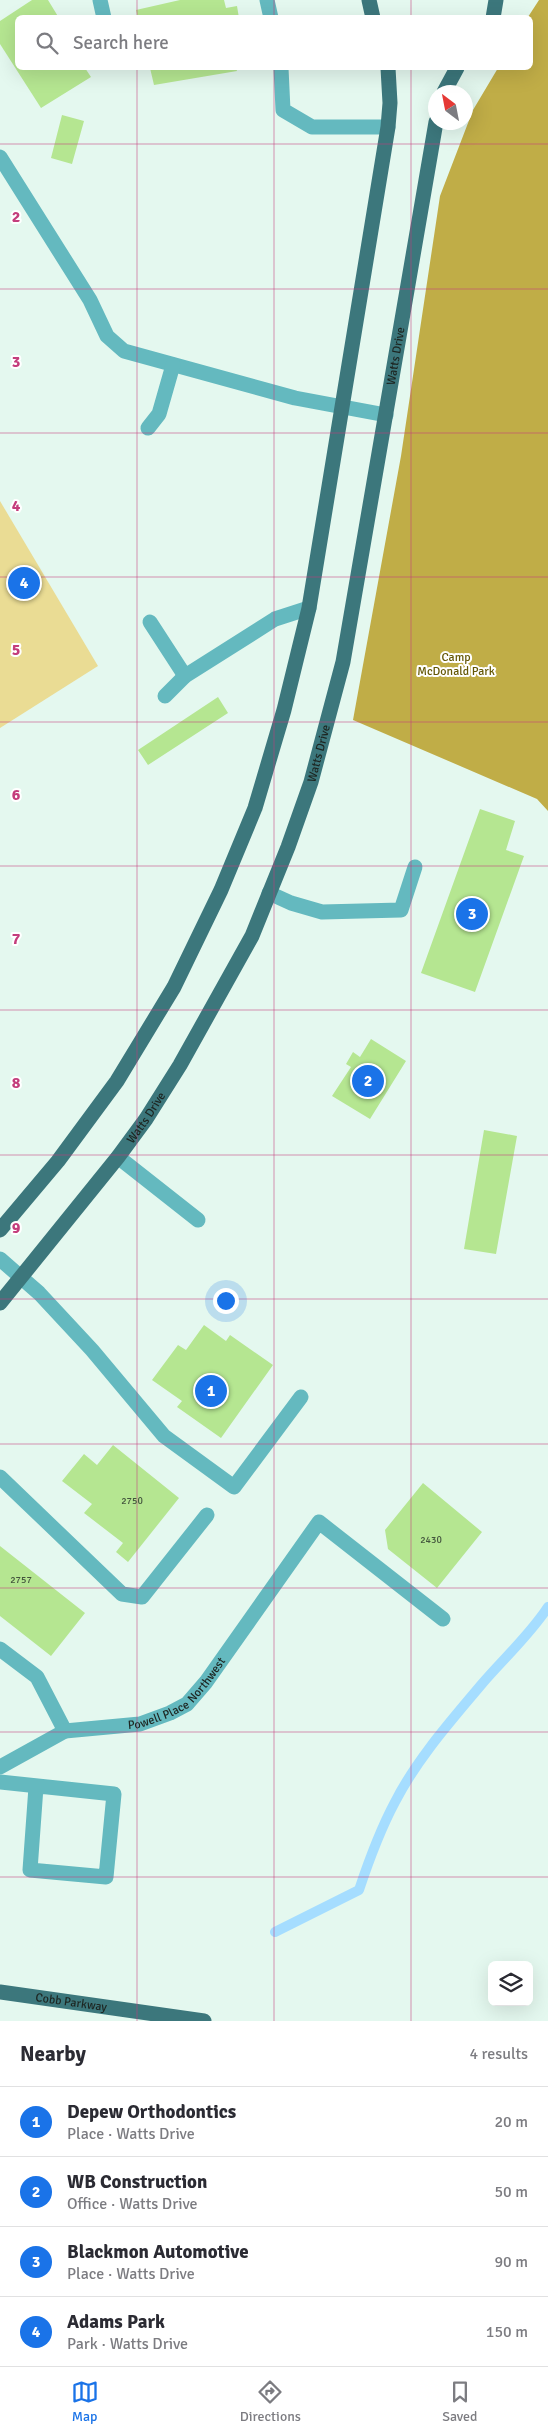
<!DOCTYPE html>
<meta charset="utf-8">
<style>
:root{--surface:#fff;--page:#f2f2f3;--text:#2b2b33;--muted:#7c7c81;--line:#e1e1e2;--accent:#1a73e8}
body{margin:0;font-family:Signika,sans-serif;background:var(--page);color:var(--text)}
.controls{position:absolute;right:15px;bottom:15px;display:grid;overflow:hidden;border-radius:8px;box-shadow:0 5px 20px #0002}
.controls button{width:45px;height:45px;display:grid;place-items:center;padding:0;border:0;border-bottom:1px solid var(--line);background:var(--surface);color:var(--text);font:25px sans-serif}
.compass{position:absolute;left:428px;top:85px;width:45px;height:45px;border-radius:50%;background:var(--surface);box-shadow:0 5px 20px #0002;rotate:328deg}
.you{position:absolute;left:225px;top:1300px;width:18px;height:18px;margin:-12px;border:4px solid #fff;border-radius:50%;background:#1a73e8;box-shadow:0 0 0 8px #1a73e833}
.badge{display:grid;place-items:center;width:32px;height:32px;border-radius:50%;background:var(--accent);color:#fff;font-size:16px;font-weight:700}
.pin{position:absolute;translate:-50% -50%;border:2px solid #fff;box-shadow:0 1px 5px #0006}
.list{margin:0;padding:0;list-style:none}
h2{display:flex;justify-content:space-between;align-items:center;height:65px;margin:0;padding:0 20px;font-size:21px}
h2 small{font-size:16px;font-weight:400;color:var(--muted)}
.list li{display:grid;grid-template-columns:32px 1fr auto;gap:15px;align-items:center;box-sizing:border-box;height:70px;padding:0 20px;border-top:1px solid var(--line)}
.list b{display:block;font-size:19px;white-space:nowrap}
.list p{margin:0;font-size:16px;white-space:nowrap;color:var(--muted)}
.list em{font-size:16px;font-style:normal;color:var(--muted)}
.icon{flex:none;width:28px;height:28px;fill:none;stroke:currentColor;stroke-width:2;stroke-linecap:round;stroke-linejoin:round}
.map{position:relative;flex:none;width:548px;height:2021px;overflow:hidden}
.search{position:absolute;background:var(--surface);box-shadow:0 5px 20px #0002;left:15px;right:15px;top:15px;height:55px;display:flex;align-items:center;gap:12px;box-sizing:border-box;padding:0 18px;border-radius:8px;color:var(--muted);font-size:19px}
.sheet{height:345px;background:var(--surface)}
nav{display:flex;justify-content:space-around;align-items:center;box-sizing:border-box;height:70px;border-top:1px solid var(--line);background:var(--surface);font-size:14px;color:var(--muted)}
nav a{display:grid;justify-items:center;gap:2px}
nav .on{color:var(--accent)}
.map>svg:first-child{display:block}
</style>
<div class="map">
<svg width="548" height="2021" viewBox="0 0 548 2021">
<rect width="100%" height="100%" fill="#e4f8ef"/>
<path fill="#eadc94" d="M0 501 98 666 0 728Z"/>
<path fill="#c0ad47" d="M539 0H548V811L537 799 353 720 401 456 440 196 473 110 498 68H530V18L528 17Z"/>
<g fill="none" stroke-linecap="round" stroke-linejoin="round">
<path stroke="#a5ddff" stroke-width="10" d="M275 1932 359 1890C369 1860 380 1830 395 1802 417 1759 450 1722 481 1685 503 1659 529 1636 548 1607"/>
</g>
<path fill="#b5e691" d="M32 0H48L59 18H18V68H85L91 77 41 108 0 44V21Z
M180 0H224L226 8 237 6 239 18H138L136 10Z
M150 68H236L237 71 154 85Z
M62 115 84 121 72 164 51 158Z
M218 697 228 713 148 765 138 750Z
M480 809 515 821 506 850 524 856 475 992 421 973Z
M371 1039 406 1061 370 1119 332 1096 351 1067 346 1064 353 1052 360 1057Z
M484 1130 517 1136 496 1254 464 1249Z
M204 1325 226 1341 230 1335 273 1365 221 1438 177 1407 182 1401 152 1380 178 1345 186 1350Z
M113 1445 179 1498 128 1562 116 1552 123 1543 84 1513 92 1504 62 1481 84 1454 97 1465Z
M423 1483 482 1532 437 1588 388 1549 385 1530Z
M0 1546 85 1613 51 1656 0 1616Z"/>
<g fill="none" stroke-linecap="round" stroke-linejoin="round">
<g stroke="#64b9bf" stroke-width="15">
<path d="M100 0 104 18"/>
<path d="M267 0 271 18"/>
<path d="M281 68 283 110 312 127H388"/>
<path d="M0 157 90 300 107 336 124 351 295 398 386 415"/>
<path d="M148 428 159 414 173 365"/>
<path d="M150 622 185 676"/>
<path d="M165 696 185 676 275 619 309 608"/>
<path d="M269 893 291 903 322 912 401 910 415 867"/>
<path d="M118 1157 198 1220"/>
<path d="M0 1259 39 1293 92 1350 164 1436 234 1487 301 1397"/>
<path d="M0 1477 122 1594 142 1597 207 1515"/>
<path d="M0 1649 37 1677 65 1731"/>
<path id="s1" d="M0 1767 65 1731 140 1724 170 1713 187 1704 206 1682 319 1522 443 1619"/>
<path d="M0 1782 114 1794 106 1877 30 1870 36 1787"/>
</g>
<g stroke="#3c777c" stroke-width="15">
<path d="M369 0 373 18"/>
<path d="M493 18 496 0"/>
<path d="M444 92 457 68"/>
<path d="M0 1230 58 1161 117 1081 174 987 221 890 255 808 284 710 309 608 388 127 390 103 388 68"/>
<path id="s2" d="M0 1303 118 1157 146 1119 180 1065 252 936 288 847 311 782 343 662 436 122"/>
<path id="s3" d="M0 1992 204 2021"/>
</g>
</g>
<path fill="none" stroke="#c43d7c" stroke-width="1" stroke-opacity="0.55" d="M137 0V18M274 0V18M411 0V18M137 68V2021M274 68V2021M411 68V2021M0 144H548M0 289H548M0 433H548M0 577H548M0 722H548M0 866H548M0 1010H548M0 1155H548M0 1299H548M0 1444H548M0 1588H548M0 1732H548M0 1877H548"/>
<g text-anchor="middle" dominant-baseline="central" stroke-width="4" stroke-linejoin="round" paint-order="stroke">
<g font-size="10" fill="#43553d">
<text x="132" y="1501">2750</text>
<text x="431" y="1540">2430</text>
<text x="21" y="1580">2757</text>
</g>
<g font-size="12" fill="#1d2521" stroke="#fff">
<text stroke="none"><textPath href="#s2" startOffset="1046">Watts Drive</textPath></text>
<text stroke="none"><textPath href="#s2" startOffset="641">Watts Drive</textPath></text>
<text stroke="none"><textPath href="#s2" startOffset="236">Watts Drive</textPath></text>
<text stroke="none"><textPath href="#s1" startOffset="198">Powell Place Northwest</textPath></text>
<text stroke="none"><textPath href="#s3" startOffset="72">Cobb Parkway</textPath></text>
</g>
<g font-size="12" fill="#645705" stroke="#fff">
<text x="456" y="657">Camp<tspan x="456" dy="14">McDonald Park</tspan></text>
</g>
</g>
<g font-size="16" text-anchor="middle" font-weight="bold" fill="#c43d7c" stroke="#fff" stroke-width="4" stroke-linejoin="round" paint-order="stroke">
<text x="16" y="222">2</text>
<text x="16" y="367">3</text>
<text x="16" y="511">4</text>
<text x="16" y="655">5</text>
<text x="16" y="800">6</text>
<text x="16" y="944">7</text>
<text x="16" y="1088">8</text>
<text x="16" y="1233">9</text>
</g>
</svg>
<div class="controls">
<button><svg class="icon" aria-label="layers" viewBox="0 0 24 24"><path d="M12 4l9 5-9 5-9-5zM3 14l9 5 9-5"/></svg></button>
</div>
<svg class="compass" viewBox="-18 -18 36 36"><path d="M0-13l5 13h-10z" fill="#e53935"/><path d="M0 13l5-13h-10z" fill="#7c7c81"/></svg>
<div class="you"></div>
<div class="pin badge" style="left:211px;top:1391px">1</div>
<div class="pin badge" style="left:368px;top:1081px">2</div>
<div class="pin badge" style="left:472px;top:914px">3</div>
<div class="pin badge" style="left:24px;top:583px">4</div>
<div class="search"><svg class="icon" aria-label="search" viewBox="0 0 24 24"><circle cx="10" cy="10" r="6"/><path d="M15 15l6 6"/></svg>Search here</div>
</div>
<section class="sheet">
<h2>Nearby<small>4 results</small></h2>
<ul class="list">
<li><span class="badge">1</span><div><b>Depew Orthodontics</b><p>Place · Watts Drive</p></div><em>20 m</em></li>
<li><span class="badge">2</span><div><b>WB Construction</b><p>Office · Watts Drive</p></div><em>50 m</em></li>
<li><span class="badge">3</span><div><b>Blackmon Automotive</b><p>Place · Watts Drive</p></div><em>90 m</em></li>
<li><span class="badge">4</span><div><b>Adams Park</b><p>Park · Watts Drive</p></div><em>150 m</em></li>
</ul>
</section>
<nav>
<a class="on"><svg class="icon" aria-label="map" viewBox="0 0 24 24"><path d="M3 6l6-2 6 2 6-2v14l-6 2-6-2-6 2zM9 4v14M15 6v14"/></svg>Map</a>
<a><svg class="icon" aria-label="directions" viewBox="0 0 24 24"><path d="M12 3l9 9-9 9-9-9zM9 14v-3h6M13 9l2 2-2 2"/></svg>Directions</a>
<a><svg class="icon" aria-label="saved" viewBox="0 0 24 24"><path d="M7 4h10v16l-5-4-5 4z"/></svg>Saved</a>
</nav>
